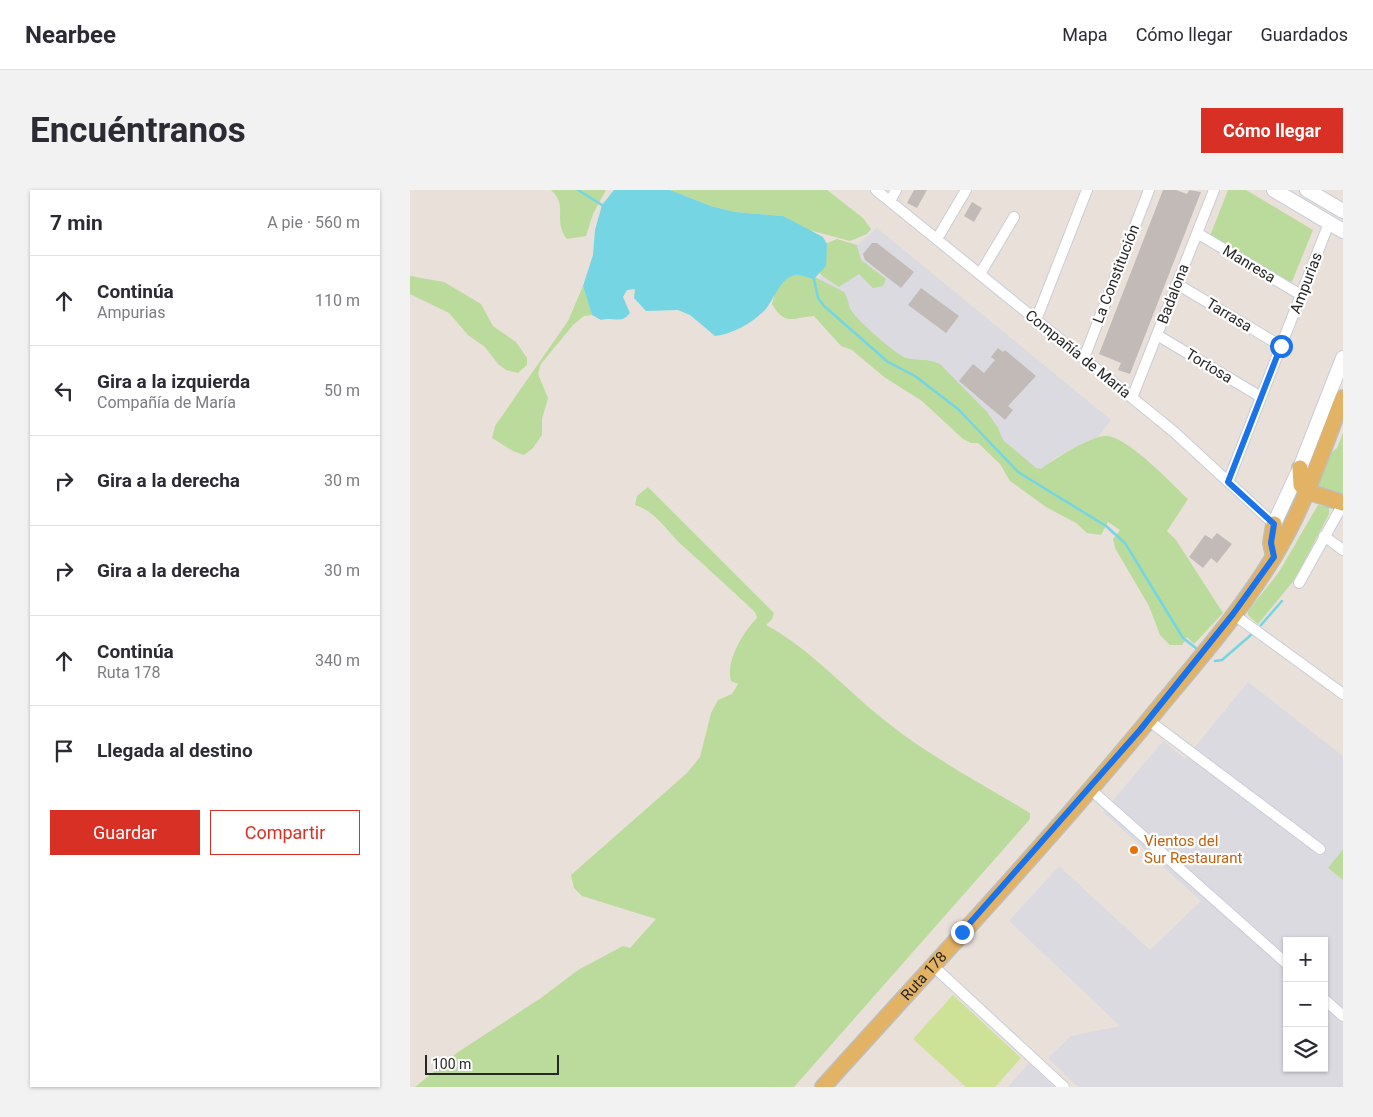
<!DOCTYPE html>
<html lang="es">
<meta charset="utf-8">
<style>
:root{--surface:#fff;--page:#f2f2f3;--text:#2b2b33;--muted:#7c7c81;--line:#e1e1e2;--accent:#d93025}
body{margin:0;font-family:Roboto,sans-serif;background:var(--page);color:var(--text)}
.controls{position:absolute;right:15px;bottom:15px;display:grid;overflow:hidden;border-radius:0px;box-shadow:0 1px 4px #0004}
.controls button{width:45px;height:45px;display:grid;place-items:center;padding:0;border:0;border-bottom:1px solid var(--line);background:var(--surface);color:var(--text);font:25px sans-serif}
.scale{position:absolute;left:15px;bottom:12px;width:134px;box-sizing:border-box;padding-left:5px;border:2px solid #272727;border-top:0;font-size:14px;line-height:18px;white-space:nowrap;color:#272727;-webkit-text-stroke:4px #fff;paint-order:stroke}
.stop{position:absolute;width:15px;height:15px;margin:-11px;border:4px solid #1a73e8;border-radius:50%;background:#fff}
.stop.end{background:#1a73e8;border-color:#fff;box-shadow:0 1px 5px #0008}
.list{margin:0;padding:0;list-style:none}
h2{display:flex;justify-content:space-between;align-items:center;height:65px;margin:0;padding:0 20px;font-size:21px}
h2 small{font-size:16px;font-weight:400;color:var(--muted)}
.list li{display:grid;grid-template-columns:32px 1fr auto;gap:15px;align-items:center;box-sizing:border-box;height:90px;padding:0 20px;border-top:1px solid var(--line)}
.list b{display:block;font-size:19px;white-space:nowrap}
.list p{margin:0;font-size:16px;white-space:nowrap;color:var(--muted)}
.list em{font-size:16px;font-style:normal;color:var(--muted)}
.actions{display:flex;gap:10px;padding:15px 20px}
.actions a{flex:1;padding:11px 0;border:1px solid var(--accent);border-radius:0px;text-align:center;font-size:18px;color:var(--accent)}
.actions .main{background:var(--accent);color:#fff}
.icon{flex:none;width:28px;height:28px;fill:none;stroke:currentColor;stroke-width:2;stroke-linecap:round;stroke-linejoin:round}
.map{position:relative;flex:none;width:933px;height:897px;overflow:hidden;border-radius:0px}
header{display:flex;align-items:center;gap:30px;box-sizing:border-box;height:70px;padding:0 25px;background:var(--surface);border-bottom:1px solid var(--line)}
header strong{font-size:24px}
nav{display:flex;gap:28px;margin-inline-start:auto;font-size:18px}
.intro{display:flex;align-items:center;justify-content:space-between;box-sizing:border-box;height:120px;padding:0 30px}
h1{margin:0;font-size:35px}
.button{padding:12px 22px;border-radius:0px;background:var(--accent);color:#fff;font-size:18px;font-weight:700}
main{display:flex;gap:30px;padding:0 30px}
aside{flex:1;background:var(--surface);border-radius:0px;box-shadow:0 1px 4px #0004}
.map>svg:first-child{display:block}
</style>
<header>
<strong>Nearbee</strong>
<nav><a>Mapa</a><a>Cómo llegar</a><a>Guardados</a></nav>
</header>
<div class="intro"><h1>Encuéntranos</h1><a class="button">Cómo llegar</a></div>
<main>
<aside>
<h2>7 min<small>A pie · 560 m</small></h2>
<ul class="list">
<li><svg class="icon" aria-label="ahead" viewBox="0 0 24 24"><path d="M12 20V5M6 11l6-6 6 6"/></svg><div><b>Continúa</b><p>Ampurias</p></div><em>110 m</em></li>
<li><svg class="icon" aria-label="left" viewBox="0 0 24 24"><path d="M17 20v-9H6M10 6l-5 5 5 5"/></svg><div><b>Gira a la izquierda</b><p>Compañía de María</p></div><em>50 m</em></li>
<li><svg class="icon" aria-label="right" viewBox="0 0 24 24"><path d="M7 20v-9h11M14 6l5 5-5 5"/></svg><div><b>Gira a la derecha</b></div><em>30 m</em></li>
<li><svg class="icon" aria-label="right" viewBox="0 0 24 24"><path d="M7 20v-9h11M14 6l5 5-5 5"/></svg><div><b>Gira a la derecha</b></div><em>30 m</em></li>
<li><svg class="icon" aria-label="ahead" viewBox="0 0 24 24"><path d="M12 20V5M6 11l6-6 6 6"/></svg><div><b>Continúa</b><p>Ruta 178</p></div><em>340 m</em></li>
<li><svg class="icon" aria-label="arrive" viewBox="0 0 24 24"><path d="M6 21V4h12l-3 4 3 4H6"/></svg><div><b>Llegada al destino</b></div></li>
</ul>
<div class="actions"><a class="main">Guardar</a><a>Compartir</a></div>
</aside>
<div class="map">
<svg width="933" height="897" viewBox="0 0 933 897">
<rect width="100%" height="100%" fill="#e9e0da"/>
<path fill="#dbdae1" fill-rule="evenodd" d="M467 38 701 230 687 248 646 267 623 286 481 167 411 98 409 88Z
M838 492 933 566V659L918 678 933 690V897H668L638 868 661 846 710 836 599 731 649 676 740 760 791 711 693 622 753 551 775 569ZM877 751H914V878H877Z
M619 873 644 897H598Z"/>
<path fill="#badb9b" d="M141 0H196L183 24 176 46 157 49C142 30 159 16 141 0Z
M260 0H417L453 28 461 39 457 44 440 51 395 39 373 26 325 22 301 16Z
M818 0H836L903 40 881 94 800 46Z
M427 49 447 55 451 70 476 89 473 96 463 98 449 84 429 97 411 85 406 77 415 54Z
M376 81 403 86 434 102C438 108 438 114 441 120 447 130 485 164 496 168 508 171 518 168 530 174L577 222 588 238 593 250 626 278 631 279C642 270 683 245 696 246 717 246 762 294 778 309L757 341 766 350 813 423 784 454 777 447 772 455H760L750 445 739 416 705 358 703 349 710 340 698 332 691 345 677 343 666 333 636 317 600 291 590 274 568 253H561L553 249 512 211 474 187 442 160 431 156 404 126C382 128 375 136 362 114L367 96Z
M0 86 34 92 71 114 83 136 106 152 117 168V175L108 183 96 180 88 174 75 157 58 145 39 123 0 104Z
M173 96 182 125 174 126 163 135 131 174 128 184 138 208 132 229V245L123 258 114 265 103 261 82 248 85 236 158 131Z
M933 243V303L929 307 906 299 921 263 927 258Z
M238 297 364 423 362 429 356 435C402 460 437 501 478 533 522 568 572 594 620 623V629L384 897H5L48 862 131 808 168 780 213 756 220 758 246 729 172 706 164 698 161 685 277 583 290 567 301 523 308 510 322 504 328 494 321 491C315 471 334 441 347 428L345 422C321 400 298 378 274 357 258 343 246 321 225 315L227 306Z
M908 315 919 317V324L885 389 848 434 838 425V421L869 382Z
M933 659V690L918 678Z"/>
<path fill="#cde197" d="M543 805 611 868 585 897H556L503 849Z"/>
<path fill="#76d5e2" d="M204 0H260L301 16 325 22 373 26 413 47 417 54 416 76 404 89C398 88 390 84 385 85 370 88 364 110 355 120 342 133 323 144 305 146L280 125 268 120 236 121 224 108 225 99 217 100 213 107 220 123C211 135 202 126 191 130L182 125 173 96 183 65 185 40 192 15Z"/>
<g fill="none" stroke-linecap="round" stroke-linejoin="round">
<path stroke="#76d5e2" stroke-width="2.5" d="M168 0 192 15
M404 89 408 108 414 116 478 172 505 186 548 219 608 282 696 336 715 353 773 448 787 459
M851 435 872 411
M805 471 812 470 842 444"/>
</g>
<path fill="#c1bab7" d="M504 0H517L507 18 497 13Z
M753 0H766L777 4 779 0 791 2 720 184 708 180 711 173 689 164Z
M562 12 572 18 564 32 554 26Z
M462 53H467L504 82 491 98 455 70 453 64Z
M511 98 549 126 536 143 498 115Z
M588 158 593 162 595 160 626 186 598 216 603 220 595 230 549 191 563 174 574 183 585 170 581 167Z
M807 343 822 354 807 373 801 368 793 378 779 367 795 345 802 349Z"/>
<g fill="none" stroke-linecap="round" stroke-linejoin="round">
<g stroke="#c8ced8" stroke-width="12">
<path id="street" d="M466 0 763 241 864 334
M480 11 486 0
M787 43 891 105
M527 49 556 0
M570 84 604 27
M767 94 871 156
M626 130 677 0
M747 145 851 207
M674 168 739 0
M722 208 804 0
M818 292 919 33
M914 346 933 360
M889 393 933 314
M823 424 933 504
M738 530 910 659
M680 599 877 774
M522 775 654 897
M914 809 933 826"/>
</g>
<g stroke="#c8ced8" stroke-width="16">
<path id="secondary" d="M864 0 933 41
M897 0 933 21
M864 334 890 278 933 168"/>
</g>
<g stroke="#bebebe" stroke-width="18">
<g id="primary">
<path d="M890 278 891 295 896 301 933 313"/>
<path d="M864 367 861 353 864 334"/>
<path id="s1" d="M413 897C522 776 634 657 738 531 781 478 828 426 863 368 894 319 912 261 933 208"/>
</g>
</g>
<use href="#street" stroke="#fff" stroke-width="10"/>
<use href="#secondary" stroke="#fff" stroke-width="14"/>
<use href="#primary" stroke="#e2b265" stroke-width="15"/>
</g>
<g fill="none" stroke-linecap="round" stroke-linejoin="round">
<path stroke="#1a73e8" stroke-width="6" d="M552 742 730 540 823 424 864 367 861 353 864 334 818 292 871 156"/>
</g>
<circle fill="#e8710a" stroke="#fff" stroke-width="2" cx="724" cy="660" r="5"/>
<g text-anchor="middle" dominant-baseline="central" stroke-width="4.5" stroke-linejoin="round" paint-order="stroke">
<g font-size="15" fill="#272727" stroke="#fff">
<text transform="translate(839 74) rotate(31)">Manresa</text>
<text transform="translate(706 84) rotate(-69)">La Constitución</text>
<text transform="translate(896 93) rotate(-69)">Ampurias</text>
<text transform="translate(763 104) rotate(-69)">Badalona</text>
<text transform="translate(819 125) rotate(31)">Tarrasa</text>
<text transform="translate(668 164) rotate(39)">Compañía de María</text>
<text transform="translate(799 176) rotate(31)">Tortosa</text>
<text stroke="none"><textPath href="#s1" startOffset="150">Ruta 178</textPath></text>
</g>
<g font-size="15" fill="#c56008" stroke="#fff" text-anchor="start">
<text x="734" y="651">Vientos del<tspan x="734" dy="17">Sur Restaurant</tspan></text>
</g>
</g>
</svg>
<div class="controls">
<button>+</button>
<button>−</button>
<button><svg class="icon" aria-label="layers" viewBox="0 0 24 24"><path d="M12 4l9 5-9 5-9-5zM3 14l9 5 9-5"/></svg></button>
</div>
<div class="scale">100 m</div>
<div class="stop" style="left:871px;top:156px"></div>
<div class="stop end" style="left:552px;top:742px"></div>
</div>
</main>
